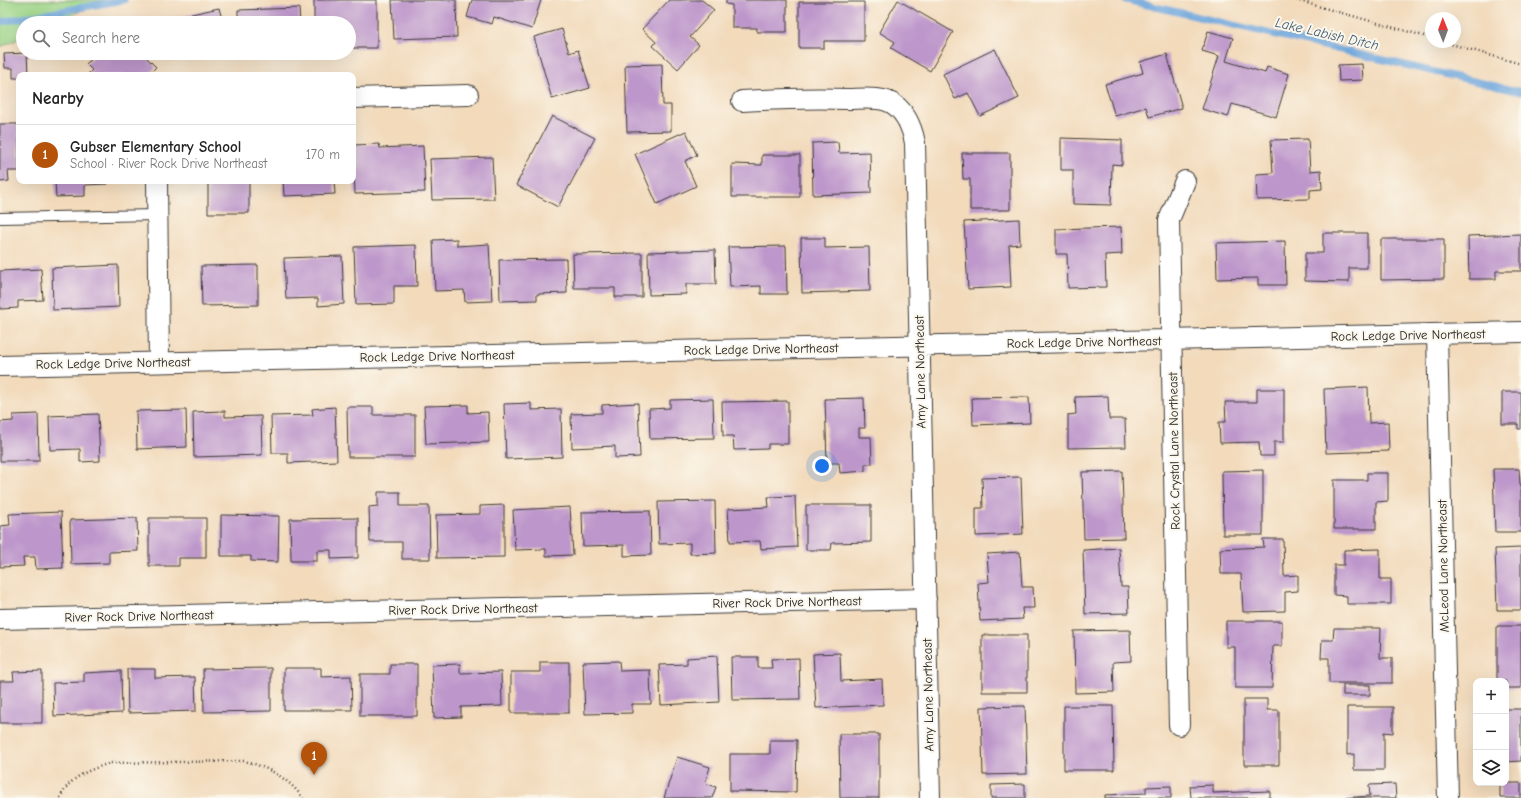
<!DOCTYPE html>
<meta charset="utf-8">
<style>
:root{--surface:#fff;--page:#f2f2f2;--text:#222;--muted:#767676;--line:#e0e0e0;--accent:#b45309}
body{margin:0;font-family:"Comic Neue",sans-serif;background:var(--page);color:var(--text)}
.controls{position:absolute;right:12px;bottom:12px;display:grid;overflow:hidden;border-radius:8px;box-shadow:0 4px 16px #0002}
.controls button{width:36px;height:36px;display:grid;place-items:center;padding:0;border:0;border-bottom:1px solid var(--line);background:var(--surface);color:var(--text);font:20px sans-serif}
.compass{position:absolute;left:1425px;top:12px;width:36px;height:36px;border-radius:50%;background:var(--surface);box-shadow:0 4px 16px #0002;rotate:359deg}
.you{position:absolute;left:822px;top:466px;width:14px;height:14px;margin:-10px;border:3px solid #fff;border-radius:50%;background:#1a73e8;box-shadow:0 0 0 6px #1a73e833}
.badge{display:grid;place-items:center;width:26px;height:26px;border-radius:50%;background:var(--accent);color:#fff;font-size:13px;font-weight:700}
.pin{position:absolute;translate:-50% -33px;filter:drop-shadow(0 1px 2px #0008)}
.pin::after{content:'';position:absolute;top:21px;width:14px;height:12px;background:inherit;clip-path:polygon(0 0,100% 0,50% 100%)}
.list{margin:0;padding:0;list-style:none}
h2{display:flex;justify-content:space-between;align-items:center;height:52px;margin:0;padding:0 16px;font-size:17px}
h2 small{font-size:13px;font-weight:400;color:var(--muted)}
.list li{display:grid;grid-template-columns:26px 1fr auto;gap:12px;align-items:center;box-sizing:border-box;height:60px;padding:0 16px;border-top:1px solid var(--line)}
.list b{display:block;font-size:15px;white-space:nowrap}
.list p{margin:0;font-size:13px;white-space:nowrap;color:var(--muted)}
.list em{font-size:13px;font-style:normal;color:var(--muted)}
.icon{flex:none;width:22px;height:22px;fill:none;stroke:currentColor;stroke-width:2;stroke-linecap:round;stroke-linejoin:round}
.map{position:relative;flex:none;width:1521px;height:798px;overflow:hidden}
.search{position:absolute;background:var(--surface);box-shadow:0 4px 16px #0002;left:16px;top:16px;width:340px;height:44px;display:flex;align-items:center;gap:10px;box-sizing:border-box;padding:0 14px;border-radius:22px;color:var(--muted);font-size:15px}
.panel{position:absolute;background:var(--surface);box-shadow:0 4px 16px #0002;left:16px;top:72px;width:340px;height:112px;border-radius:8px}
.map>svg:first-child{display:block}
</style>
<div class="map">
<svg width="1521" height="798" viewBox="0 0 1521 798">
<rect width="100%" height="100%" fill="#fbf7ec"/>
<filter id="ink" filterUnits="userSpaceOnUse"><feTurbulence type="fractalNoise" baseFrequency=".025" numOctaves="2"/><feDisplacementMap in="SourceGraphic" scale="8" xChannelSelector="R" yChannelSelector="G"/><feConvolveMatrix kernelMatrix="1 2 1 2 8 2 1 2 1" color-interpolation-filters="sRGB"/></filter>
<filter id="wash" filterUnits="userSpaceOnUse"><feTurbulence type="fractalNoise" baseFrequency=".012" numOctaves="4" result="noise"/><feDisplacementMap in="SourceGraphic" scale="16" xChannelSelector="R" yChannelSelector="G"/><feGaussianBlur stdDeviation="0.9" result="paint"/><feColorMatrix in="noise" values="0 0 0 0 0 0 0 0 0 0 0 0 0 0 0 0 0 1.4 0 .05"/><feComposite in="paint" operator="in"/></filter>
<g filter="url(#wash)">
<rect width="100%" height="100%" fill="#f2dabb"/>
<path fill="#9bd487" stroke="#5c7852" d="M0 0H123L85 9 53 23H23V37L0 47Z"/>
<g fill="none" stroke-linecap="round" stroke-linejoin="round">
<path stroke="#6da6dc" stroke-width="7" d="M1126 0 1521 92
M0 22 124 0"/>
</g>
<g id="blocks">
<path fill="#bd97cb" d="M314 0H377V48H350L349 23H314Z
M392 0H456L457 37 394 39Z
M472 0H541L532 29 494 17 492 24 467 17Z
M669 0H702L714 10 690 37 699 45 678 69 653 46 656 42 642 29Z
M726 0H787V32H757V28H732V5L726 4Z
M898 0 953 32 930 71 891 48 895 42 879 32Z
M799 2H864V41H824V48H799Z
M219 8 223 23H161L160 21Z
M299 8 300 23H238V10Z
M562 29 569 53 578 50 590 88 552 99 534 37Z
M1208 31 1233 38 1226 61 1265 73 1267 67 1289 74 1276 117 1232 104 1228 117 1202 109 1219 56 1202 51Z
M995 49 1019 98 980 116 968 93 955 99 943 74Z
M27 53 28 75H19V78H13V68H5L4 54Z
M97 53H123L126 56 129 53H142L156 67 148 75H87L92 70 86 64Z
M167 53H195V54L169 59Z
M1167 54 1182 108 1149 117 1146 107 1115 116 1105 84 1143 73 1140 62Z
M662 64 663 105H671V131L627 132 625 65Z
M1362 64 1363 80 1339 81 1338 65Z
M552 116 595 138 558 207 516 185Z
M0 124H19V171H8L9 181 0 182Z
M686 131 697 155 685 161 696 186 657 204 635 154Z
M1061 138 1122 140V165L1112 164 1111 205 1073 204V170H1061Z
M1308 139 1310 171 1321 170 1322 189 1310 190V199L1257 200 1256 174 1273 173 1271 140Z
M838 142 839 153 870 152 871 193 813 195 812 143Z
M379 144 380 148 423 146 425 192 355 194 353 145Z
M962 153H1010V210H970V179H963Z
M762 155H800V197H732V164L762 165Z
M492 157 494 199 432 200 430 159Z
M55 181H108V184L85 185V196L56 197Z
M208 181H249V213H208Z
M283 181H334L335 194 284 196Z
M1019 219 1020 244 1009 245 1011 287 968 289 964 222Z
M1121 227 1122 254 1105 255 1106 287 1068 288 1067 254H1056V229Z
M1323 233H1367V268H1349V282L1305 281V253H1323Z
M1521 234V271H1496V279H1469L1468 236Z
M801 238H825V248L869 247 870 291 802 293Z
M457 239V246L489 244 492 301 465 302 464 290 435 291 433 240Z
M1381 239H1444V279L1381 280Z
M1285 241 1286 285H1258V278L1217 279 1216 243Z
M416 245 417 286H394V304L356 305 354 247Z
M786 246 787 294H761V286L730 287 728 247Z
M715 250 716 284H686V294L649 295 648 252Z
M642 253V297H615V288H574L573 254Z
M342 256 344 304 318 306V298L286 299 284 258Z
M566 259 567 293 537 294V300L500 301 499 260Z
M118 265 119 307 53 310 52 268Z
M258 265V305L202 306 201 266Z
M41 269 43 300 18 301V308L0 309V271Z
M1368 387 1369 423 1388 422 1389 451 1326 453 1324 389Z
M1257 389H1284V442H1274V456H1260L1259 442 1220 443 1219 422H1226L1225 402H1257Z
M1502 392H1521V429H1518V424H1502Z
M1108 396 1109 419H1125L1126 447 1068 448V415L1076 414 1075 397Z
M1029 397 1030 423 973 425 972 398Z
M864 398 865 428H859V437H871L872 464H865V471L840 473 839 463H827L825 399Z
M713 399 714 438 650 439 649 409 670 408V400Z
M788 401V444H768V449L734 450 733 436H723L722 402Z
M531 403V410L561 409 562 457 506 459 504 404Z
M638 403 640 457 615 458V446L572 448 571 414 602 413V405Z
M468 405V413L488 412 489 442 426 444 424 406Z
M335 407 337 461 288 463V453H272L271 416 313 415 312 409Z
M347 407H373V415H415V457H348Z
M186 410 187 447 137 449 136 411Z
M225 411V417L261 416 262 455 194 457 193 412Z
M38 414 39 461H0V422L13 421V415Z
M98 414 100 461 80 462V449L50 450 49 416Z
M1493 469H1519L1520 484H1521V532H1495Z
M1263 470V535H1223L1222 471Z
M1122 471 1124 538 1084 539 1082 472Z
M1367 473H1388V501L1376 502V529H1334V480H1367Z
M1021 477 1023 534 976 536V508H983L982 478Z
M378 492H400V506H429L430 559H402V542H370L369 507 378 506Z
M795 496 797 547 761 549 760 541 730 542 728 509 769 507 768 497Z
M715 501 716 553 690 554V543L659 544 658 502Z
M504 505V557L437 558 436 515 480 514V506Z
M806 505H871V542L832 543 831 550H806Z
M570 507 573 555 546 556V549L515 550 513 510Z
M650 511 651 555 624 556V545L583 546 582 512Z
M61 512 63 568 36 569 35 557H23L24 566 0 567V526L10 525 9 514Z
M221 515 279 516 278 562 251 561V556H221Z
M137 518 138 551 109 552V563L71 564 70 520Z
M149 518H206V558H179V566H149Z
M358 518V558L331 559V550H317V561H291L290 519Z
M1263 539H1283L1284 576 1298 575V591L1285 592V611L1243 612 1241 574H1221L1220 549 1264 547Z
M1119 548 1121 587H1128L1129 613 1085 614 1083 550Z
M1521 548V610H1497L1495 549Z
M1380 549V579H1391V604H1347V596L1334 595V565H1344V550Z
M1020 552 1022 587H1033L1034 608H1022L1023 619 980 621 978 583 989 582 987 554Z
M1226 621H1282V646H1273L1272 688H1235V647H1226Z
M1497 626H1521V688H1506V681H1497Z
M1334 628H1381L1380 658H1392V683H1329V658H1321L1322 640H1333Z
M1130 630 1131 661 1113 662 1114 692 1075 693 1074 631Z
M982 635H1027V692H982Z
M840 653 841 681 882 679 883 705 816 708 813 654Z
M717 656 719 702 661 705 659 665 687 664V658Z
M731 657H758V668H772L771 659 799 658 800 699 732 700Z
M619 661 620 671 650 670 651 704H632V713L585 714 583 662Z
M540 662H569V713H511V672H540Z
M390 664H417V716H360V674H390Z
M460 664V673L501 672 502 706 461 707V717L434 718 432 665Z
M271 668V711L204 712 203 669Z
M284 668H321V677L351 676 352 710H284Z
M127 669H155V678L195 677 196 711 128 713Z
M42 671V723H0V681H14L13 672Z
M121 671 122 713 54 716 53 683 84 682V673Z
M1343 685H1370V695H1343Z
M1244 699H1267V710H1279V765H1244Z
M1025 706 1027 774 983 775 981 707Z
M1064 706H1113L1114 770H1064Z
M1347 707H1393V733L1384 732V770H1354V754L1347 755Z
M1506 709H1521V761L1506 762Z
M839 734H879V798H840Z
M770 740H797L796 792 730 791V754H770Z
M677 757 710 767 705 783 716 787 712 798H664Z
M1500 783H1521V798H1500Z
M1025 784V798H991V785Z
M1395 784 1396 798H1341L1370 796 1369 785Z
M1213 785V793L1270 791V798H1191L1190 786Z
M1171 786V798H1105V795L1146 793V787Z"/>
</g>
</g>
<g filter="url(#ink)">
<use href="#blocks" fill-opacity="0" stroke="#3c3834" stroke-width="1"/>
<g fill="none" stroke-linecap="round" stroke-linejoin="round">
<g stroke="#3c3834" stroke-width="12">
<path id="service" d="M0 218 157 215"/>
</g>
<g stroke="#3c3834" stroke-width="22">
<path id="minor" d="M353 98 468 95
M742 101C777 99 812 98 847 99 860 99 875 97 887 101 904 107 912 127 915 143L930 798
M157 181 159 362
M1437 334 1448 798
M0 366 1521 332
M0 619 926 599
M1179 725 1169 220 1185 181"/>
</g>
<path stroke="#3c3834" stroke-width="2.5" stroke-dasharray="1 3" stroke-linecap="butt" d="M1296 0 1431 38
M1444 42 1521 64
M60 798C69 777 89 770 110 763L244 761C268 767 288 778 303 798"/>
<use href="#service" stroke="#fff" stroke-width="10"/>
<use href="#minor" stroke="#fff" stroke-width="20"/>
</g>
</g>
<g text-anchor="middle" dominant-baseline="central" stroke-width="4" stroke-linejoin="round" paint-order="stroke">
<g font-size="13" fill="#1c1c1c" stroke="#fbf7ec">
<text transform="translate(1408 335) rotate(-1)">Rock Ledge Drive Northeast</text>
<text transform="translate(1084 342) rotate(-1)">Rock Ledge Drive Northeast</text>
<text transform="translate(761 349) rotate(-1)">Rock Ledge Drive Northeast</text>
<text transform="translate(437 356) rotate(-1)">Rock Ledge Drive Northeast</text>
<text transform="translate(113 363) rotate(-1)">Rock Ledge Drive Northeast</text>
<text transform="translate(920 372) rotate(-91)">Amy Lane Northeast</text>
<text transform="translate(1174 451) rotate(-91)">Rock Crystal Lane Northeast</text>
<text transform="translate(1443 566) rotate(-91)">McLeod Lane Northeast</text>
<text transform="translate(787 602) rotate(-1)">River Rock Drive Northeast</text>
<text transform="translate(463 609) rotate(-1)">River Rock Drive Northeast</text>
<text transform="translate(139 616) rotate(-1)">River Rock Drive Northeast</text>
<text transform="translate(928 695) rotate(-91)">Amy Lane Northeast</text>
</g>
<g font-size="14" font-style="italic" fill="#405a72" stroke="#fbf7ec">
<text transform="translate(1327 34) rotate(13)">Lake Labish Ditch</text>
</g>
</g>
</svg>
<div class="controls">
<button>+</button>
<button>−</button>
<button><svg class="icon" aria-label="layers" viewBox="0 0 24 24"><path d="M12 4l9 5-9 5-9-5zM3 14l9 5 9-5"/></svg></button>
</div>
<svg class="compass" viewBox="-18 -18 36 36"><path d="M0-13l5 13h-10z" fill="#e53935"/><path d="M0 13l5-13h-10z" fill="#767676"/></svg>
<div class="you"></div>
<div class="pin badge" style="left:314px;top:775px">1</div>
<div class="search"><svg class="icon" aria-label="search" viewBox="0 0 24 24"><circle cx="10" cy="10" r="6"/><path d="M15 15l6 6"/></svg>Search here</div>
<section class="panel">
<h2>Nearby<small></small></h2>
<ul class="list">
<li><span class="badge">1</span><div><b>Gubser Elementary School</b><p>School · River Rock Drive Northeast</p></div><em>170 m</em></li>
</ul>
</section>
</div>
